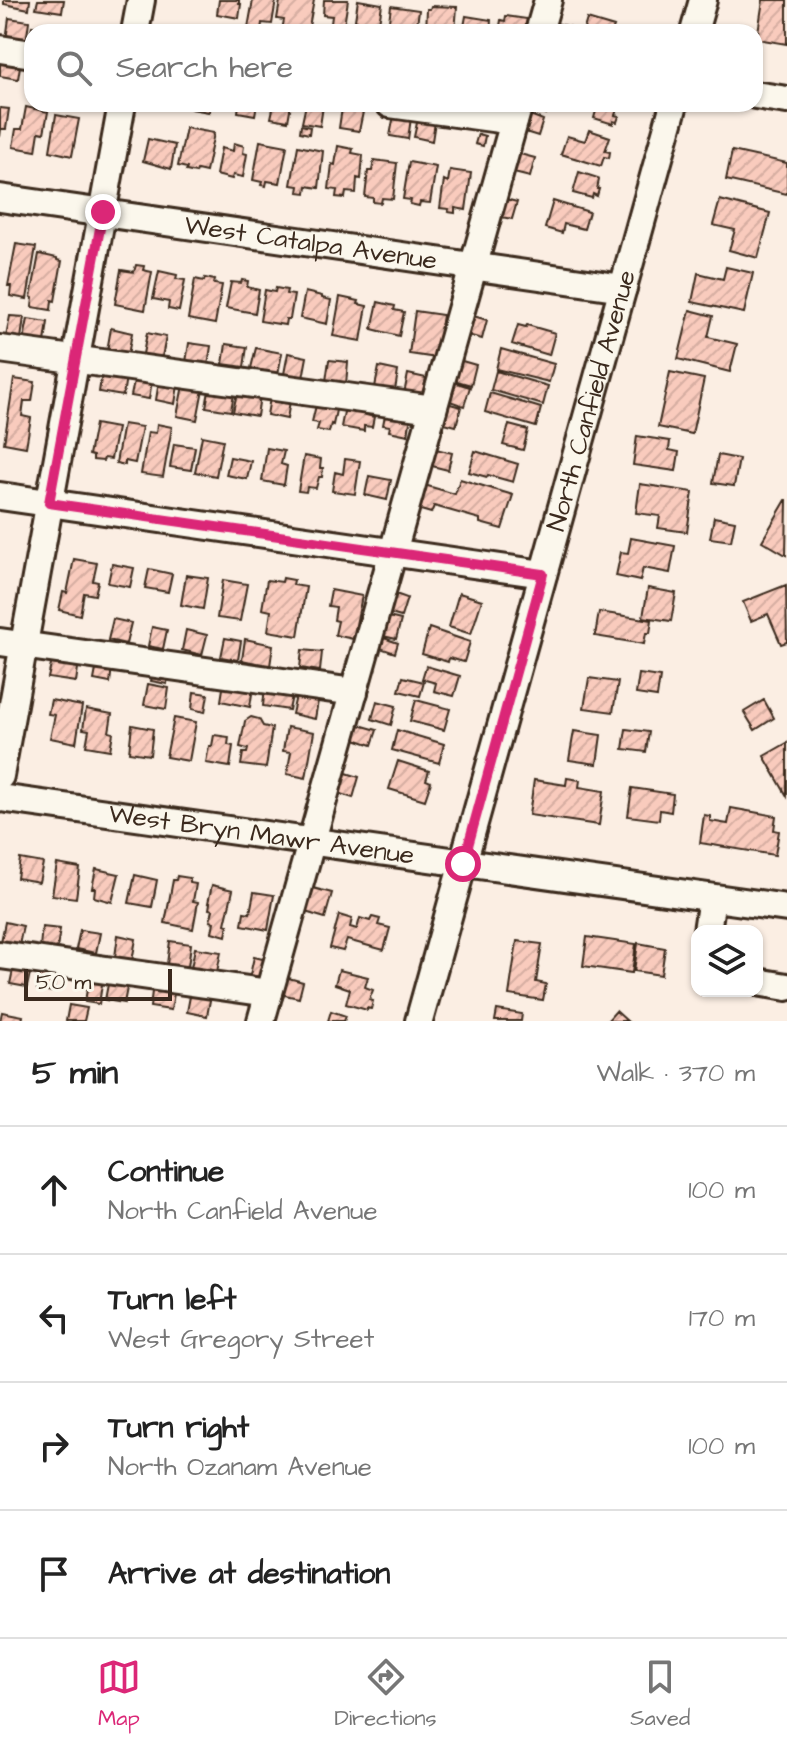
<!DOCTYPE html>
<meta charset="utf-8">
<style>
:root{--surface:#fff;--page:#f6f6f6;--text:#222;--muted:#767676;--line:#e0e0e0;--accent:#db2777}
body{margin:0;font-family:"Architects Daughter",sans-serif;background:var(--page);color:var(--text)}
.controls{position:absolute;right:24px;bottom:24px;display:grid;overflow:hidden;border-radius:16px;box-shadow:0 2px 6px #0004}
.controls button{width:72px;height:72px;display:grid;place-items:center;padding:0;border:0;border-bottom:2px solid var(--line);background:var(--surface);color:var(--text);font:40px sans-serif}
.scale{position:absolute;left:24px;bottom:20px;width:148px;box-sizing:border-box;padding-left:8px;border:4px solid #3b2a1e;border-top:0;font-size:22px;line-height:28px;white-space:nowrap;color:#3b2a1e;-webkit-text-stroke:6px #fbf7ec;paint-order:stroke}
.stop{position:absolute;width:24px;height:24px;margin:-18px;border:6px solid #db2777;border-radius:50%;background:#fff}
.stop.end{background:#db2777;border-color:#fff;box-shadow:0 2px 8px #0008}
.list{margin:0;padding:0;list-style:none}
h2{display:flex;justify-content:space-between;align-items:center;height:104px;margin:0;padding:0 32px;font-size:34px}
h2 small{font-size:26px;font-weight:400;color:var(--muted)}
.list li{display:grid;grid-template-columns:52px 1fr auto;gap:24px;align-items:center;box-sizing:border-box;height:128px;padding:0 32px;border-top:2px solid var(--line)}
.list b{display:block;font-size:30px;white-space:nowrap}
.list p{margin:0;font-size:26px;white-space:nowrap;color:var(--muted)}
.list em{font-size:26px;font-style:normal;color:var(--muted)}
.icon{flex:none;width:44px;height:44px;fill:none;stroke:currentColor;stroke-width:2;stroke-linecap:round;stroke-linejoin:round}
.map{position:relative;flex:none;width:787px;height:1021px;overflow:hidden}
.search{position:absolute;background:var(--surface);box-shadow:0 2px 6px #0004;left:24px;right:24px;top:24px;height:88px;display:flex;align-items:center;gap:20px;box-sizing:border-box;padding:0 28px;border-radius:24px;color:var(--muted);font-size:30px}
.sheet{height:616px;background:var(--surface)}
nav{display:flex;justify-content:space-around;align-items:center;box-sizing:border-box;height:112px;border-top:2px solid var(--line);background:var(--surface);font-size:22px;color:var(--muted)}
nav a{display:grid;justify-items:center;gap:4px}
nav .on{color:var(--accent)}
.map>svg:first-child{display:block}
</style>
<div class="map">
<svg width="787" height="1021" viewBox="0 0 787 1021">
<defs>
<pattern id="building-hatch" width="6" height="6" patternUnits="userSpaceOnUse" patternTransform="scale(2)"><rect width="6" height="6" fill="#f9cbbd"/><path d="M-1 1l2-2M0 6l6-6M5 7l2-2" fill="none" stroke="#d6aea2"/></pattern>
</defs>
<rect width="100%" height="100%" fill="#fbeee3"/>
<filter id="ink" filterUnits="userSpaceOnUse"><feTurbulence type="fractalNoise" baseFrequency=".0125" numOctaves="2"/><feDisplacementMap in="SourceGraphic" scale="16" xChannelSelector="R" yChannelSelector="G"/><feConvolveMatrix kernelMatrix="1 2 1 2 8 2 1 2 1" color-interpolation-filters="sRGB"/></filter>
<g filter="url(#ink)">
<path fill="url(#building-hatch)" stroke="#3b2a1e" stroke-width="2" d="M4 0H30L29 9 4 4Z
M38 0H64L62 12 36 8Z
M219 0H239V4H241L239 18 217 14Z
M253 0H276L272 24 262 23 261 30 248 28Z
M286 0H314L308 32 282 30 284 20 277 19 280 1 286 2Z
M324 0H348L343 32 330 31 332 16 323 15Z
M358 0 382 4 379 23 375 22 374 32H356L358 21 355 20Z
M763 0H787V44L757 39Z
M391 6 419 10 416 32 397 30V32H384L385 21H389Z
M431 6 457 7 455 32H426L427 9H430Z
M466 16 491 20 490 32H463Z
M506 16 527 19 525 32H499L501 20 505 21Z
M9 18 29 21 26 43 6 40Z
M587 19 614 27 612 32H583Z
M551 22 571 27 570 32H549Z
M32 26 54 30V32H32V46L28 45Z
M79 27 101 32H78Z
M0 57 21 60 18 79 0 76Z
M192 104H211L209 112 191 109Z
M239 104H257L255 115 238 112Z
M274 104H291L288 121 271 118Z
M306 104 323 106 320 126 302 123Z
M529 104H549L546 114 528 109Z
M598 104 619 105 615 115 619 116 617 122 613 121V124L594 118Z
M26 107 48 112 44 133 39 132 36 151 13 147 16 129H22Z
M0 108 9 109 6 129H1L0 137Z
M342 108 363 112 359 131 339 128Z
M525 113 543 120 538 136 519 130Z
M56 115 79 119 72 156 50 151Z
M394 115 411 118 408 139 390 136Z
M418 118 435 122 432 141 414 137Z
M301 125 310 127 309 134 300 132Z
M186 128 214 133 206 172 197 170 196 173 186 171 187 168 178 166Z
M589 130 610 137 605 151 610 152 609 158 604 157 601 166 561 154 567 136 585 141Z
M478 134 485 136 483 146 475 144Z
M148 139 175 145 171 169 143 161Z
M260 141 287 146 280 183 267 181 266 186 261 185 262 182 253 180Z
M234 143 244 146 243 153 247 154 243 177 233 175 232 179 216 175 221 148 233 151Z
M298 146 323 151 319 188 307 186 306 193 298 192 299 186 291 185Z
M338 146 353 149 352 153 363 155 361 179 357 178 356 193 346 192 345 198 336 197 337 190 329 189 332 164 335 165Z
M732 151 787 163V194L726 180Z
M516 153 535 158 530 177 510 172Z
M374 160 397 163 393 199 382 198 381 203 373 202V198L365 197 368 171H372Z
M409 162 436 167 430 203 420 202 419 206 410 204 411 200 403 199Z
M450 170 471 173 466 210 455 208V213L448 212 449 209 440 208 444 180 448 182Z
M579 172 598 178 599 180 597 189H599L597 196 593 194 592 198 573 193Z
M501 198 517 202 512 219 496 216Z
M720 200 770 213 758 258 729 250 735 230 713 225Z
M553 201 589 212 584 229 564 224 562 233 545 228Z
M16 244 36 247 27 299 10 296 11 286H8Z
M39 254 57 258V260L62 261 55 301 52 300 51 310 32 307 33 298 31 297Z
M136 265 144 266 143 270 152 272 145 310 115 304 121 270 134 272Z
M726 267 753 273 744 313 692 302 698 273 723 279Z
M159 271 177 275 176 279 185 280 179 311 168 309 169 302 153 299Z
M205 278 215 280 214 284 222 285 215 324 188 319 195 279 204 281Z
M242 280 248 281 247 287 259 290 255 313 226 308 231 282 241 283Z
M276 288 287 290 286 294 294 295 290 319H286L285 325 260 321 265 290 275 292Z
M305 292 322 296V298L331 300 327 324 300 318Z
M340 297 359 301 358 304 367 306 361 341 333 336Z
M378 302 395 306 394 310 404 312 399 336 372 329Z
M690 310 713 316 708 337 737 344 730 372 678 359Z
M415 311 443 315 437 358 409 354Z
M470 315 487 320 482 339 464 334Z
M10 316 24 317 21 339 6 337Z
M28 319 48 322 45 342 24 339Z
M518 325 526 327 527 325 555 333 549 355 512 344Z
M111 328 132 333 128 355 107 351Z
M147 333 166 337 162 357 143 354Z
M189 343 211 346 208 366 186 362Z
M226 344 247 347 244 367 223 364Z
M256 348 282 353 278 374 251 368Z
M501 349 554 364 549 382 496 369Z
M288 353 307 357 303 378 284 374Z
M455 359 476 365 471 385 450 379Z
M329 360 348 362 346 384 326 381Z
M379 367 398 371 395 391 375 387Z
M496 371 548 386 543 405 491 390Z
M102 372 126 376 123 396 99 392Z
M670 372 704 379 692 434 658 427Z
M408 374 426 378 422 398 404 394Z
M135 377 152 381 149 399 131 396Z
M14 379 35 382 32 401H24L22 416 31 418 26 447 4 443Z
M159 381 178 385 175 404 156 400Z
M450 381 470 387 464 406 444 399Z
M183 385 203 389 197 420 177 416Z
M210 385 234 393 231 411 206 407Z
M237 392 260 396 257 416 233 412Z
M490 393 541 408 536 427 485 412Z
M270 398 290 401 287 419 267 415Z
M317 401 337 405 333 425 331 424 329 432 317 430 319 423 312 422Z
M443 402 461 407 456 426 437 421Z
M345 407 366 411V415L374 417 372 427 364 426V431L341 427Z
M385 415H411L408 435 389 431 390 426 383 425Z
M95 424 117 428 111 459 104 458 103 461 93 460V456L89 455Z
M123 424 142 427 135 463 125 461V465L116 463Z
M157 424 172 427 163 477 141 474 148 432 156 433Z
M509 425 528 430 523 450 503 445Z
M202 436 223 440 216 476 195 472Z
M637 436 670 441 669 450 679 452 676 471 633 465Z
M174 444 195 447 191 470 170 467Z
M267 448 284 451 281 464 287 466 284 485 262 481Z
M432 448 452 453 448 470 428 465Z
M475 451 518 464 513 482 488 475 487 477 469 472Z
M718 455 739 459 734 486 713 483Z
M304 456 321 459 320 468H323L322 477H319L316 488 307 487 306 492 298 491Z
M230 457 251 461 247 479 226 475Z
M345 459 360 461 355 494 332 491 335 472 343 474Z
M369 476 391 480 387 500 365 495Z
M460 479 513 495 502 529 480 523V519L434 506 431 513 414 508 421 484 455 494Z
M640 484 693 492 687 532 658 528 660 516 636 513Z
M786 500H787L786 555 762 541Z
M714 517 735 521 731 541 710 538Z
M631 538 675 546 670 573 643 568 640 581 616 576 621 552 628 553Z
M74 559 97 563 93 581 98 582 95 595 84 593 80 615 59 610 63 592 67 593Z
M112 564 134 568 130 587 108 583Z
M149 569 172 574 168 592 145 588Z
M186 575 208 578 203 609 181 605Z
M283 578 294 580 293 585 306 587 298 636 268 631 271 611 262 609 267 580 282 582Z
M223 580 247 584 240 621 217 618Z
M786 585 787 642 781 644 768 614 751 621 743 602Z
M648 588 676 593 671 621 643 617Z
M331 590 362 596 353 639 335 635 338 621 334 620 336 607 328 606Z
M390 592 407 598 401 617 384 612Z
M459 593 482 600 471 634 449 627Z
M599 612 652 620 650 633H646L644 644 595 636Z
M384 616 401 620 396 639 379 635Z
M113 619 131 623 126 644 108 640Z
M152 627 167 630 163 649 148 646Z
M429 628 470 642 464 662 449 658 448 662 422 654Z
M186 630 207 635 202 655 182 650Z
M381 637 398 643 395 653 377 647Z
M225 638 241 641 238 660 221 657Z
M245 639 273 645 270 666 242 660Z
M302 650 322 652 320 671 300 668Z
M53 656 79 661 76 682 48 678Z
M97 664 112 666 110 683 94 680Z
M426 666 460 676 454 696 434 691 436 683 422 679Z
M153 673 168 675 167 684 151 681Z
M639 674 660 677 657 697 636 694Z
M403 677 424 682 420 696 399 691Z
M589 678 618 682 613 712 584 708Z
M224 682 253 687 250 707 221 701Z
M148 684 169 688 166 709 144 705Z
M265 687 293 691 289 710 263 706Z
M297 691 319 695 315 719 292 714Z
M194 692 208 694 205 712 192 709Z
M51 700 82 706 76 743 50 738 55 715 48 714Z
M416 700 450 709 444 730 410 721Z
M764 700 774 718 755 730 744 712Z
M377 701 396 706 391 725 372 719Z
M86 709 112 714 109 732 113 733 110 750 86 746 89 730 83 729Z
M251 717 259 719 263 726 272 728 266 768 241 765 243 753H247L248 749 240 747 245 721Z
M174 718 196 722 189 761 166 757Z
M356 724 377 730 372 745 352 738Z
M132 725 153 729 150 755 129 752Z
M287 727 314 732 306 778 287 774 291 752 283 751Z
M626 729 649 732 646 752 623 749Z
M397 730 444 744 439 763 392 750Z
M574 731 601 735 597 764 569 760Z
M214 735 229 737 228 745 233 746 230 767 206 763 209 746H212Z
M787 743V796L764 756Z
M398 761 429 771 426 780 431 782 425 800 389 789Z
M340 771 359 777 353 798 334 792Z
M567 778 580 780 579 787 604 791 599 825 529 815 534 780 566 785Z
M632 788 673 794 671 812 660 810 659 820 628 816Z
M731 808 776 816 774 830 779 831 775 855 700 843 704 815 710 816V821L728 824Z
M20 859 43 863 39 882 17 878Z
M57 864 80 868 76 898 52 895Z
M96 869 119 874 112 902 94 897 95 888H92Z
M135 875 157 880 152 907 129 903Z
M177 876 190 878V883L196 884 193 901 198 902 193 929 165 923 173 880H176Z
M212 885 233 890 225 924 228 925 226 936 212 932 214 922 210 921 213 910 209 909 210 903H208Z
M309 887 332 893 325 918 302 911Z
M254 892 274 895 268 930 242 925 244 912 250 913Z
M339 915 352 919 350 927 357 929 360 918 370 921 372 917 380 919 378 925 390 928 384 950 347 940 343 951 330 948Z
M5 922 23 926 19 945 1 942Z
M42 927 60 929 57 949 40 947Z
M80 930 100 933 96 953 76 949Z
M118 935 136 939 132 961 115 957Z
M587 937 636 944 632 973 583 966Z
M170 941 191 944 188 967 167 964Z
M517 941 542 944 536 982 546 984 543 1000 509 995Z
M638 943 665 948 661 975 634 971Z
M195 948 221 952 217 972 191 968Z
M254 957 267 960 263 978 250 975Z
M14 965 31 968 27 987 10 984Z
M40 970 57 973 53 992 37 989Z
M339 970 368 977 365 987 373 990 369 1000 373 1001 371 1009 367 1008V1010L346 1004 350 989 335 984Z
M89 976 103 978 99 1004 85 1002Z
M285 977 303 982 299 998 280 994Z
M109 979 128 983 124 1003 105 1000Z
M153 984 175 988 171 1010 150 1007Z
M191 991 211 995 207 1016 187 1012Z
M69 1005 87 1008 84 1021H66Z
M497 1010 522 1014 521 1021H495Z
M331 1011 346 1016 344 1021H328Z
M616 1011 627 1021H607Z
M2 1012 23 1016 22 1021H0Z"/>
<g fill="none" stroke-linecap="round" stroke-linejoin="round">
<g stroke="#3b2a1e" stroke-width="32">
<g id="minor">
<path d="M135 32 141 0"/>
<path d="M539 32 548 0"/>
<path d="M694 32 703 0"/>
<path d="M0 49 32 54"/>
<path d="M755 95 787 100"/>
<path d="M390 104 514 121"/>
<path id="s1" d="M0 198 623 288"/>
<path d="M0 349 433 409"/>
<path d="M0 496 543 574"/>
<path d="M0 642 354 692"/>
<path d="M0 776 122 104"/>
<path id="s2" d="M0 798 787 908"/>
<path d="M707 931 712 898"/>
<path d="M0 955 269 993"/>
<path d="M757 982 787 987"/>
<path d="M261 1021 519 104"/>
<path id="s3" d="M419 1021 674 104"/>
</g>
</g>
<use href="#minor" stroke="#fbf7ec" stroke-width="26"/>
</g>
</g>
<g fill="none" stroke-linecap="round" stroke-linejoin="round" filter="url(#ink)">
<path stroke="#db2777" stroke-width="10" d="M103 212 49 503 543 574 463 864"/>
</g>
<g text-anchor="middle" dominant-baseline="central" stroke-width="6" stroke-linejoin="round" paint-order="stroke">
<g font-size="26" fill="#3b2a1e" stroke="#fbf7ec">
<text stroke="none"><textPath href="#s1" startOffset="314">West Catalpa Avenue</textPath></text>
<text stroke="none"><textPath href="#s3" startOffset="644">North Canfield Avenue</textPath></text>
<text stroke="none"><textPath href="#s2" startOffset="264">West Bryn Mawr Avenue</textPath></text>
</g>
</g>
</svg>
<div class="controls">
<button><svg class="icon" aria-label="layers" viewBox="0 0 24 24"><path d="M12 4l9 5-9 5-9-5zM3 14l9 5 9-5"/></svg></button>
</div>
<div class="scale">50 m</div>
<div class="stop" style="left:463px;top:864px"></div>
<div class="stop end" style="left:103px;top:212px"></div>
<div class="search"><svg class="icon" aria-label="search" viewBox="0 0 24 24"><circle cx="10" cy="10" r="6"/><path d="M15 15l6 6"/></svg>Search here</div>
</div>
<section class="sheet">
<h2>5 min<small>Walk · 370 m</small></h2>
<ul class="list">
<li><svg class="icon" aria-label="ahead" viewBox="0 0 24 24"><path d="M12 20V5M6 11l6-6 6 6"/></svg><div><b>Continue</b><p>North Canfield Avenue</p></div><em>100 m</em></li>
<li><svg class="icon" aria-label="left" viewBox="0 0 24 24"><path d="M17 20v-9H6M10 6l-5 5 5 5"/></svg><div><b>Turn left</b><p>West Gregory Street</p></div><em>170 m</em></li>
<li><svg class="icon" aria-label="right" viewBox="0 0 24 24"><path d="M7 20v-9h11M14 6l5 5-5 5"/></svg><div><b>Turn right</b><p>North Ozanam Avenue</p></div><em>100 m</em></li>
<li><svg class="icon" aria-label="arrive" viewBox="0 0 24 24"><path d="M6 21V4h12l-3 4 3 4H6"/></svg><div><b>Arrive at destination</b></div></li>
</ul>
</section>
<nav>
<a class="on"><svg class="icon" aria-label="map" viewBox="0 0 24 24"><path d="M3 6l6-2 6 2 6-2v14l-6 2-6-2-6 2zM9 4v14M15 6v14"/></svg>Map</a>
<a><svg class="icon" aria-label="directions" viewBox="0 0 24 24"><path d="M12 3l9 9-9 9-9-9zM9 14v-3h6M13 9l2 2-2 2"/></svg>Directions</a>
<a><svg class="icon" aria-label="saved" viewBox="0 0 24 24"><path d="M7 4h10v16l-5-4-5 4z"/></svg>Saved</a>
</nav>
